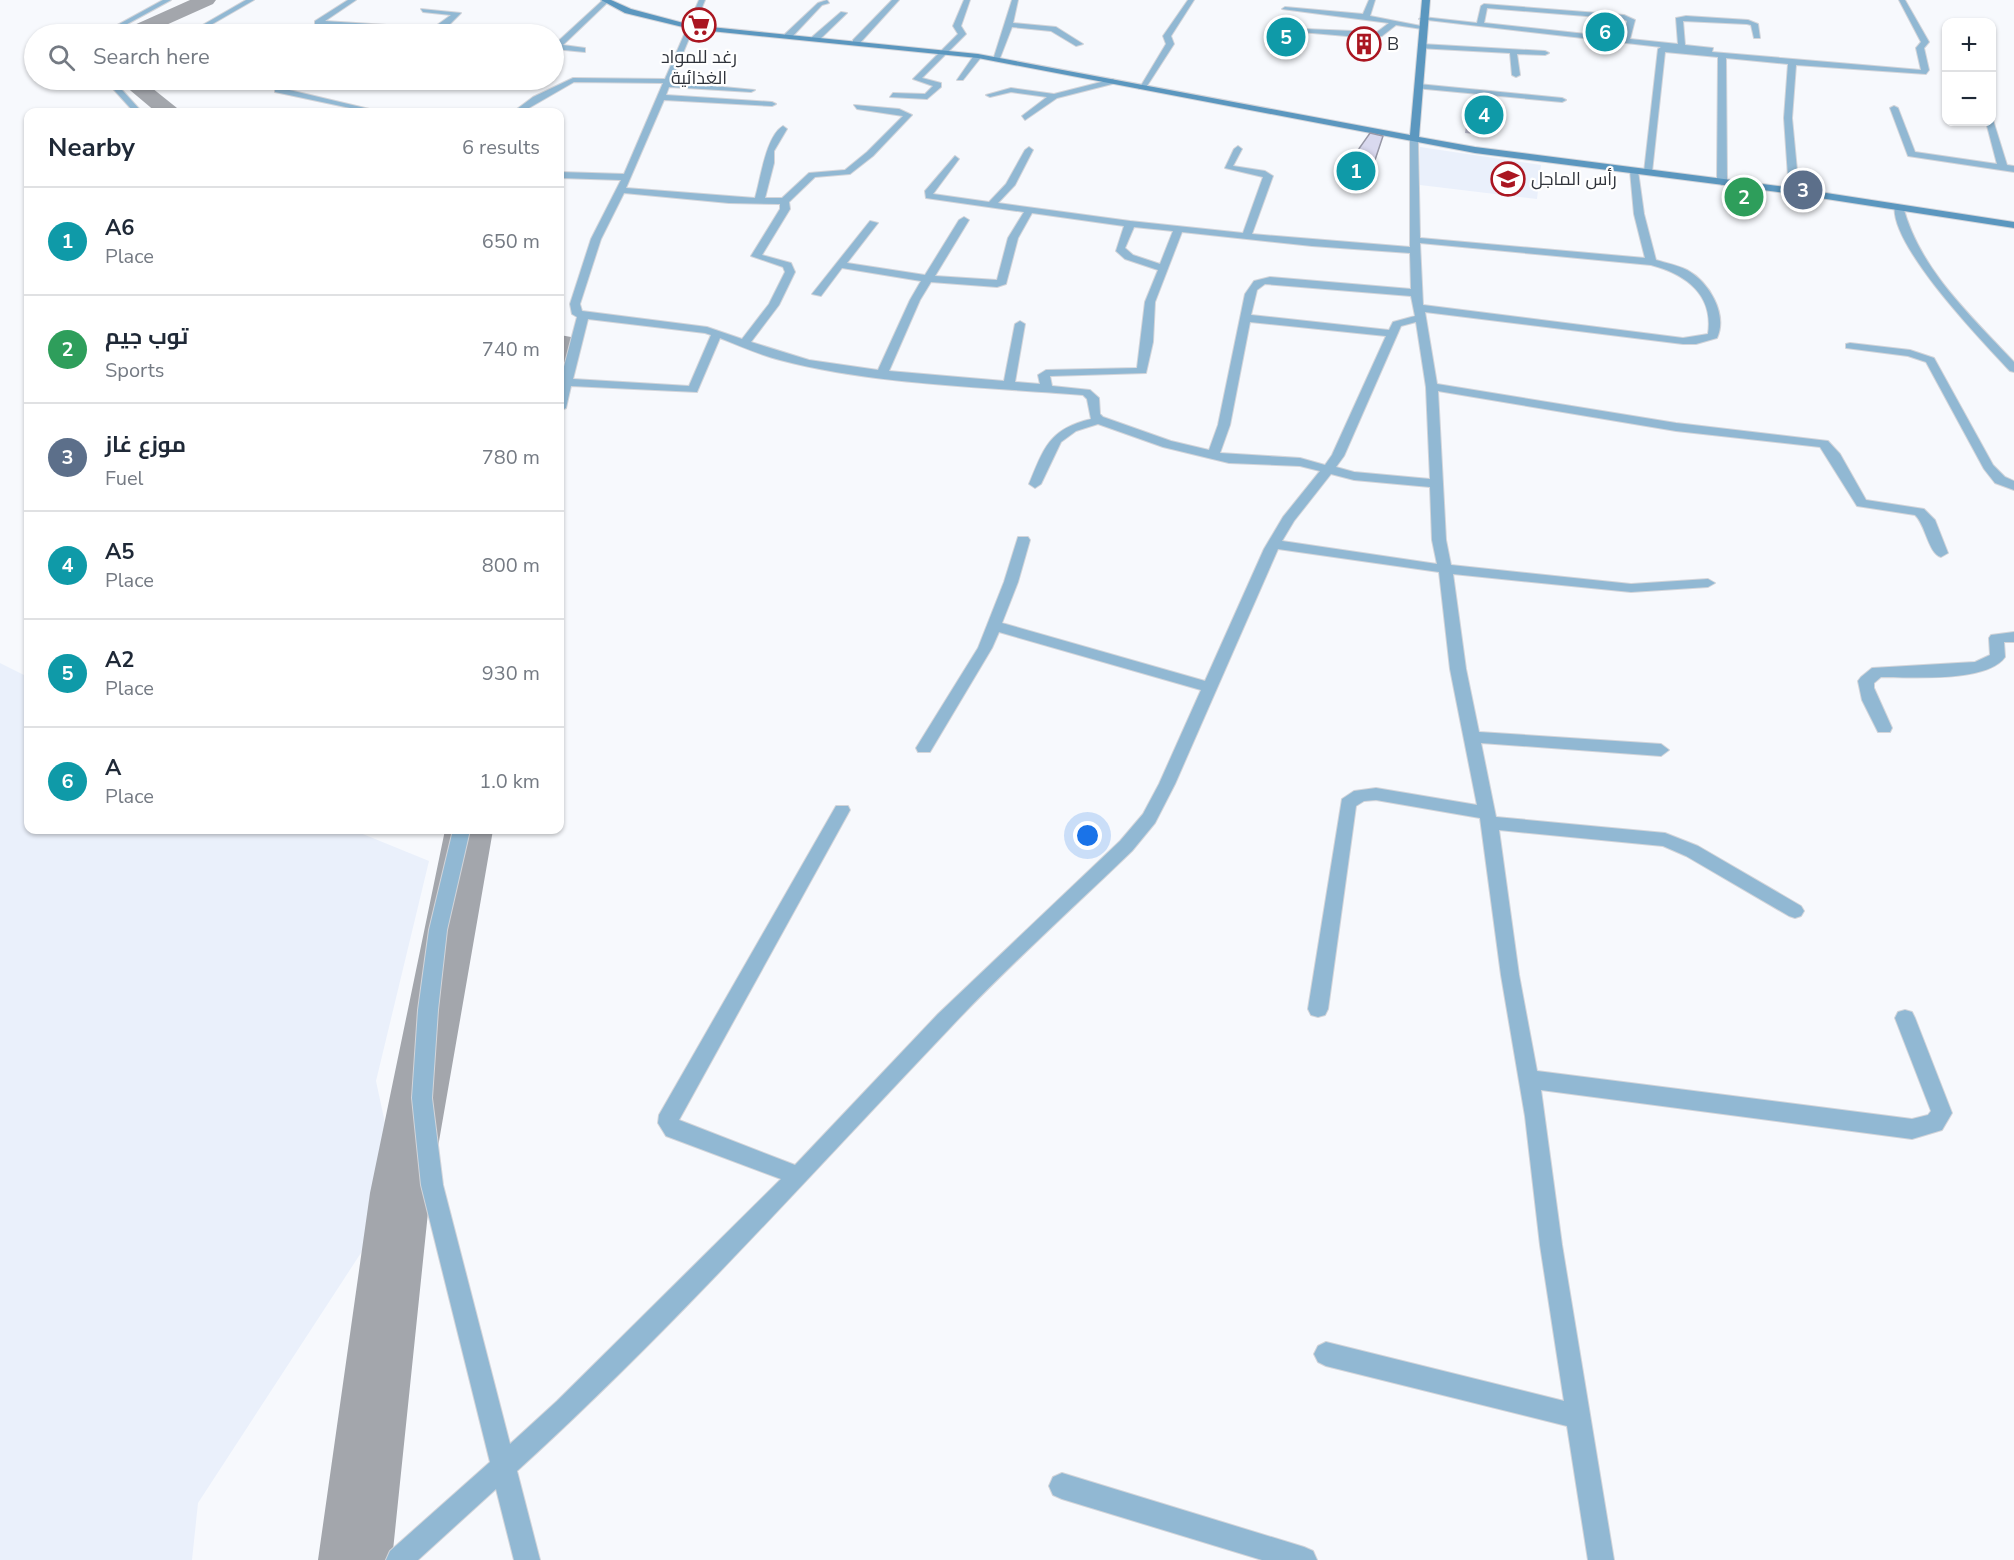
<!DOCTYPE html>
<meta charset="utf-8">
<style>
:root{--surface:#fff;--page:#f2f2f3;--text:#1f2937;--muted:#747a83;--line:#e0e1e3;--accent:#2563eb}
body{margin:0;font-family:"Nunito Sans",Cairo,sans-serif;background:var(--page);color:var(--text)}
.controls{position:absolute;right:18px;top:18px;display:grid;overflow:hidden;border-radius:12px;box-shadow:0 2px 4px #0004}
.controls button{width:54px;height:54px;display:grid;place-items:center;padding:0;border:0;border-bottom:2px solid var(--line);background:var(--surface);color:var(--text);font:30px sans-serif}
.you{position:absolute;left:1088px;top:836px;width:21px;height:21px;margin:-15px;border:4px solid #fff;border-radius:50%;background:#1a73e8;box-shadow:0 0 0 9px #1a73e833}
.badge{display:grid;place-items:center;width:39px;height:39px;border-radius:50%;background:var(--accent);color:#fff;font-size:20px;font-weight:700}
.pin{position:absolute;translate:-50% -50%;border:3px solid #fff;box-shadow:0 2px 6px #0006}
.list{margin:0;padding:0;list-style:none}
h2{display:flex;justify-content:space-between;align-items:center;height:78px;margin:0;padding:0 24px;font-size:26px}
h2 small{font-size:20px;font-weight:400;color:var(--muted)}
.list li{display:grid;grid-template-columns:39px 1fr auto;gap:18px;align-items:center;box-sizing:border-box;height:108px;padding:0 24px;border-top:2px solid var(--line)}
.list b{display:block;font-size:22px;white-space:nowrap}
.list p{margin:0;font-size:20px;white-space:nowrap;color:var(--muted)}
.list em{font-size:20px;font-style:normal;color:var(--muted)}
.icon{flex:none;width:33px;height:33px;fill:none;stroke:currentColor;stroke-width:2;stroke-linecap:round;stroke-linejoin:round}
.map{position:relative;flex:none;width:2014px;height:1560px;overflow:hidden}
.search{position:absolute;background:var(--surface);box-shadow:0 2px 4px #0004;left:24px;top:24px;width:540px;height:66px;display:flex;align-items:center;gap:15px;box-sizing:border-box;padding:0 21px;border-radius:33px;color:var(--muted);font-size:22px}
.panel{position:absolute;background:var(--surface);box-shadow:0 2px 4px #0004;left:24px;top:108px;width:540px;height:726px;border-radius:12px}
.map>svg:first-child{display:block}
</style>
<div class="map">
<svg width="2014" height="1560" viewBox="0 0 2014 1560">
<rect width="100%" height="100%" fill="#f7f9fd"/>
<path fill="#eaf0fb" d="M1420 147 1541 165 1537 199 1420 185Z
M0 663 28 677V830H353L429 861 376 1081 400 1193 198 1503 192 1560H0Z"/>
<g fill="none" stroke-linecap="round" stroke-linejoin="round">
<path fill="#a3a6ac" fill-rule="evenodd" d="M190 0H216L213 4 146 34H120L123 30Z
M118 80H142L182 112H156Z
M560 335 571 337C577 346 577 352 571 361L560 363Z
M445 830H493L430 1193 392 1560H318L370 1193Z"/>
<g stroke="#d3d5da" stroke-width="2">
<path id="street" d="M163 0H171L109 34H101Z
M246 0H254L195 34H187Z
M348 0H356L325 21 433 28 451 15 423 12 421 9 461 13 446 28 434 32 315 25V21Z
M603 0 609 1 563 45 585 48V52L554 49V45Z
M699 0H705L671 82 755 90 751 92 669 87 666 95 772 102 776 104 772 106 664 100 626 188 755 198C761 178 766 136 783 126L787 129 774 151V163L765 198H782L809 173 845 170 867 152 903 116 857 109 854 105 899 109 912 115 873 156 850 174 815 177 789 202 790 209 762 255 791 263 795 272 779 305 751 342 809 360 878 370 910 300 921 281 842 268 821 296 812 294 870 221 878 223 847 263 925 275 959 220 964 217 969 220 935 276 997 280 1008 238 1024 212 926 198 925 191 955 156 959 159 933 194 989 202 1006 184 1025 150 1029 147 1033 150 1015 185 998 203 1130 221 1243 233 1263 177 1225 168 1234 149 1238 146 1242 149 1233 166 1265 171 1273 176 1252 234 1410 247V140L1414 137 1418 140 1420 238 1645 258 1634 214 1630 171 1634 168 1638 171 1644 214 1656 260C1666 263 1677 265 1687 270 1709 282 1728 314 1717 338L1696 344H1683L1425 312 1437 384 1676 423 1828 441 1840 454 1866 500 1924 509 1935 520 1948 553 1941 557C1928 553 1926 525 1915 515L1857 506 1820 447 1676 431 1438 391 1446 540 1451 565 1631 584 1708 579 1715 583 1708 587 1631 592 1453 574 1466 669 1479 732 1661 744 1669 750 1661 756 1481 743 1496 817 1665 833 1698 846 1801 906 1804 911 1801 916 1795 918 1789 916 1686 856 1663 846 1499 830 1519 975 1537 1071 1912 1119 1928 1115 1931 1111 1895 1018 1898 1012 1905 1010 1912 1012 1915 1018 1952 1113 1942 1130 1912 1139 1541 1090 1562 1245 1614 1560H1588L1567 1426 1326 1366 1318 1362 1314 1354 1318 1346 1326 1342 1564 1401 1540 1245 1525 1116 1501 975 1480 818 1376 800 1364 801 1356 806 1328 1009 1325 1015 1318 1017 1311 1015 1308 1009 1342 799 1354 791 1376 788 1477 805 1450 669 1439 572 1278 549 1175 784 1155 823 1132 851C1072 909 1008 966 950 1028 808 1177 670 1332 517 1471L540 1560H514L496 1489 418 1560H386L390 1551 490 1462 421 1185 412 1098 418 1010 429 930 453 830H470L447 930 438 1010 432 1098 443 1185 510 1444 557 1401 781 1179 666 1136 658 1123 659 1115 836 806H848L850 810 679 1120 795 1165 938 1014 1120 841 1143 814 1159 784 1201 690 999 632 992 648 930 752H918L916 748 978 648 1004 582 1018 537H1028L1030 540 1018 582 1002 623 1205 681 1264 549 1283 517 1320 471 1300 466 1229 463 1163 447 1098 424 1076 431 1061 442 1041 484 1035 488 1029 484C1044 448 1049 429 1091 419L1087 399 1083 395C987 387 874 385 780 360 760 355 740 346 720 338L697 392 571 386 566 408 560 411V382L577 317 572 314 570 304 591 239 621 180 560 178V172L624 174 663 83 574 82 522 112H513L533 97 573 78 665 79ZM624 193 729 203 780 204V209L751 256 783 267 785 272 769 304 742 339 707 327 582 311 580 304 601 239ZM1032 213 1124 226 1116 251 1125 259 1158 270 1145 302 1137 368 1046 370 1038 375 1040 384 1015 382 1025 324 1020 321 1015 324 1004 381 889 371 920 300 931 282 997 287 1006 284 1018 238ZM1134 227 1173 231 1160 264 1133 255 1125 248ZM1182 232 1312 246 1410 253 1411 289 1270 277 1254 281 1245 294 1218 425 1209 450 1171 441 1103 417 1100 414 1099 398 1090 390 1052 386 1050 376 1146 373 1153 342 1155 302ZM1420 243 1651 265C1685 274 1714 294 1708 334L1683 338 1423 305ZM1265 284 1411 296 1415 316 1393 322 1389 330 1251 315 1257 290ZM588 319 705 333 711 335 689 386 573 379ZM1250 322 1386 336 1332 455 1325 465 1300 458 1220 453 1230 425ZM1416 322 1426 387 1430 479 1354 472 1336 467 1344 456 1401 326ZM1331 474 1354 480 1430 487 1432 540 1437 564 1282 541 1294 521Z
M827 0 829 3 822 5 791 38H785V34L818 3Z
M892 0H899L859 44H853V40Z
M964 0H970L961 26 966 34 922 78 941 83V87L927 99 890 97 893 93 925 94 933 86 913 79 958 34 953 26Z
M1012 0H1018L1013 23 1056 27 1083 44 1076 46 1051 31 1012 27 1000 58 993 60Z
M1188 0H1194L1171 36 1174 44 1145 89H1139L1166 44 1163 36Z
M1369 0H1375L1370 16 1426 27 1422 29 1396 25 1382 36 1370 38 1277 30 1281 28 1377 32 1389 23 1282 9 1285 7 1363 14Z
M1899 0H1905L1929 42 1924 48 1929 70 1926 74 1796 65 1792 118 1799 191 1794 194 1789 191 1784 118 1788 64 1726 58 1727 182 1722 185 1717 182 1718 57 1665 52 1652 172 1648 175 1644 172 1658 49 1661 47 1419 19 1423 17 1477 23 1481 6 1484 4 1624 15 1635 20 1630 39 1678 44 1676 18 1686 16 1748 20 1758 24 1760 38H1754L1751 25 1747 24 1683 21 1685 45 1713 48 1712 52 1921 70 1916 48 1921 42ZM1487 8 1623 19 1627 21 1623 38 1484 23Z
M841 12 847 13 818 41H812V37Z
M1421 44 1545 51 1549 53 1545 55 1517 54 1520 75 1516 77 1512 75 1510 53 1418 48Z
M975 54 982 56 963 80H957Z
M1113 79 1116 83 1057 98 1025 120 1022 116 1047 97 1011 92 990 97 986 95 1011 88 1054 94Z
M105 80H113L142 112H134Z
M289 80H298L285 89 382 112H369L275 92V88Z
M1418 84 1562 98 1566 100 1562 102 1415 88Z
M1894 106 1898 108 1915 152 1997 164 1986 122 1993 120 2007 165 2014 166V172L1908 156 1890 108Z
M1895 204 1903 206C1919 269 1971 316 2014 362V372L2010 371C1983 342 1887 243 1895 204Z
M1850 343 1910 350 1934 358 1993 465 2005 477 2014 481V490L1995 483 1984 469 1926 362 1908 356 1846 348V344Z
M2014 632V642H2004L2005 657C1987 683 1910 677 1881 677L1874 683V688L1892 728 1890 732H1878L1862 700 1858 681 1861 677 1872 668 1975 662 1990 655 1989 638 1991 635Z
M1062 1473 1304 1547 1313 1551 1317 1560H1262L1062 1499 1053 1495 1049 1486 1053 1477Z"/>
</g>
<g stroke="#d3d5da" stroke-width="2">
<path id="secondary" d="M601 0H611L631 9 691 25 978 54 1410 135 1422 0H1430L1419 137 1475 147 1794 188 2014 222V228L1794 194 1475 153 978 58 691 29 625 13Z"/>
</g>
<use href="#street" fill="#91b8d3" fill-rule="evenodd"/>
<use href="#secondary" fill="#5b97bf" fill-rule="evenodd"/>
</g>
<path fill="#bbbbce" d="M1466 126 1494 129 1493 136 1465 133Z
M1381 143 1369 179 1345 174 1346 167Z"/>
<path fill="#d9d9ef" stroke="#9898a7" stroke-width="1.5" d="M1474 103 1500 105 1494 129 1466 126Z
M1370 133 1383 136 1371 172 1346 167Z"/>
<defs>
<g id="supermarket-ring" transform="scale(1.725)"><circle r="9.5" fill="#fff" stroke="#aa1621" stroke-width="1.5"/><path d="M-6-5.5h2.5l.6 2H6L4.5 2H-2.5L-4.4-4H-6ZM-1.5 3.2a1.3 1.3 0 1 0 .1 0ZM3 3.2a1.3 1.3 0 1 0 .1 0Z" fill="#aa1621"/></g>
<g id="building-ring" transform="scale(1.725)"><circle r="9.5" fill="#fff" stroke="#aa1621" stroke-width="1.5"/><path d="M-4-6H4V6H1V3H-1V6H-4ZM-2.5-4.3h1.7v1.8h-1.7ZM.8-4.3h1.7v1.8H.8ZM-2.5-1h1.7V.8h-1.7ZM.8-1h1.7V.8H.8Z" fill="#aa1621"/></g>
<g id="school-ring" transform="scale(1.725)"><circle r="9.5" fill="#fff" stroke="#aa1621" stroke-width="1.5"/><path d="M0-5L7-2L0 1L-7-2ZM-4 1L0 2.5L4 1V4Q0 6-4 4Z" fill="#aa1621"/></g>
</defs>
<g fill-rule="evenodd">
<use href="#supermarket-ring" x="699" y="25"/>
<use href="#building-ring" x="1364" y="44"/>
<use href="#school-ring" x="1508" y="179"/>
</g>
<g text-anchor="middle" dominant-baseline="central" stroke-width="4.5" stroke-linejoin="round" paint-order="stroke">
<g font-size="18" fill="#2f333b" stroke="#fff" text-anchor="start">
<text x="1387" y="44">B</text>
<text x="699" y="57" text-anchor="middle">رغد للمواد<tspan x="699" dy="21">الغذائية</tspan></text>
<text x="1531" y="179">رأس الماجل</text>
</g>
</g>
</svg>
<div class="controls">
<button>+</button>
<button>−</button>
</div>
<div class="you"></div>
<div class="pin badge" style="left:1356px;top:171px;background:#0f9aa8">1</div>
<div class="pin badge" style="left:1744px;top:197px;background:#2e9e5b">2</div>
<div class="pin badge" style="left:1803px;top:190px;background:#5c6f8a">3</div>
<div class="pin badge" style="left:1484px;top:115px;background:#0f9aa8">4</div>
<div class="pin badge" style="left:1286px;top:37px;background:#0f9aa8">5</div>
<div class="pin badge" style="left:1605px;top:32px;background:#0f9aa8">6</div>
<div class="search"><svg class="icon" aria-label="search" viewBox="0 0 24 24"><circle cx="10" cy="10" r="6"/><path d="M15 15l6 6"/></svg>Search here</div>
<section class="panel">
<h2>Nearby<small>6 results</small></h2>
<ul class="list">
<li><span class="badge" style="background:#0f9aa8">1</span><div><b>A6</b><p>Place</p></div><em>650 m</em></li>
<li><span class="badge" style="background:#2e9e5b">2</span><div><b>توب جيم</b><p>Sports</p></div><em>740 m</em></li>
<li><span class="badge" style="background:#5c6f8a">3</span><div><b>موزع غاز</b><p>Fuel</p></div><em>780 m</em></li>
<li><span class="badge" style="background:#0f9aa8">4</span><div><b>A5</b><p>Place</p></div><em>800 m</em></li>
<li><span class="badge" style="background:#0f9aa8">5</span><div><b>A2</b><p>Place</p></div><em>930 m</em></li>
<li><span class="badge" style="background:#0f9aa8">6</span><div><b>A</b><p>Place</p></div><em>1.0 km</em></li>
</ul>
</section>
</div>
